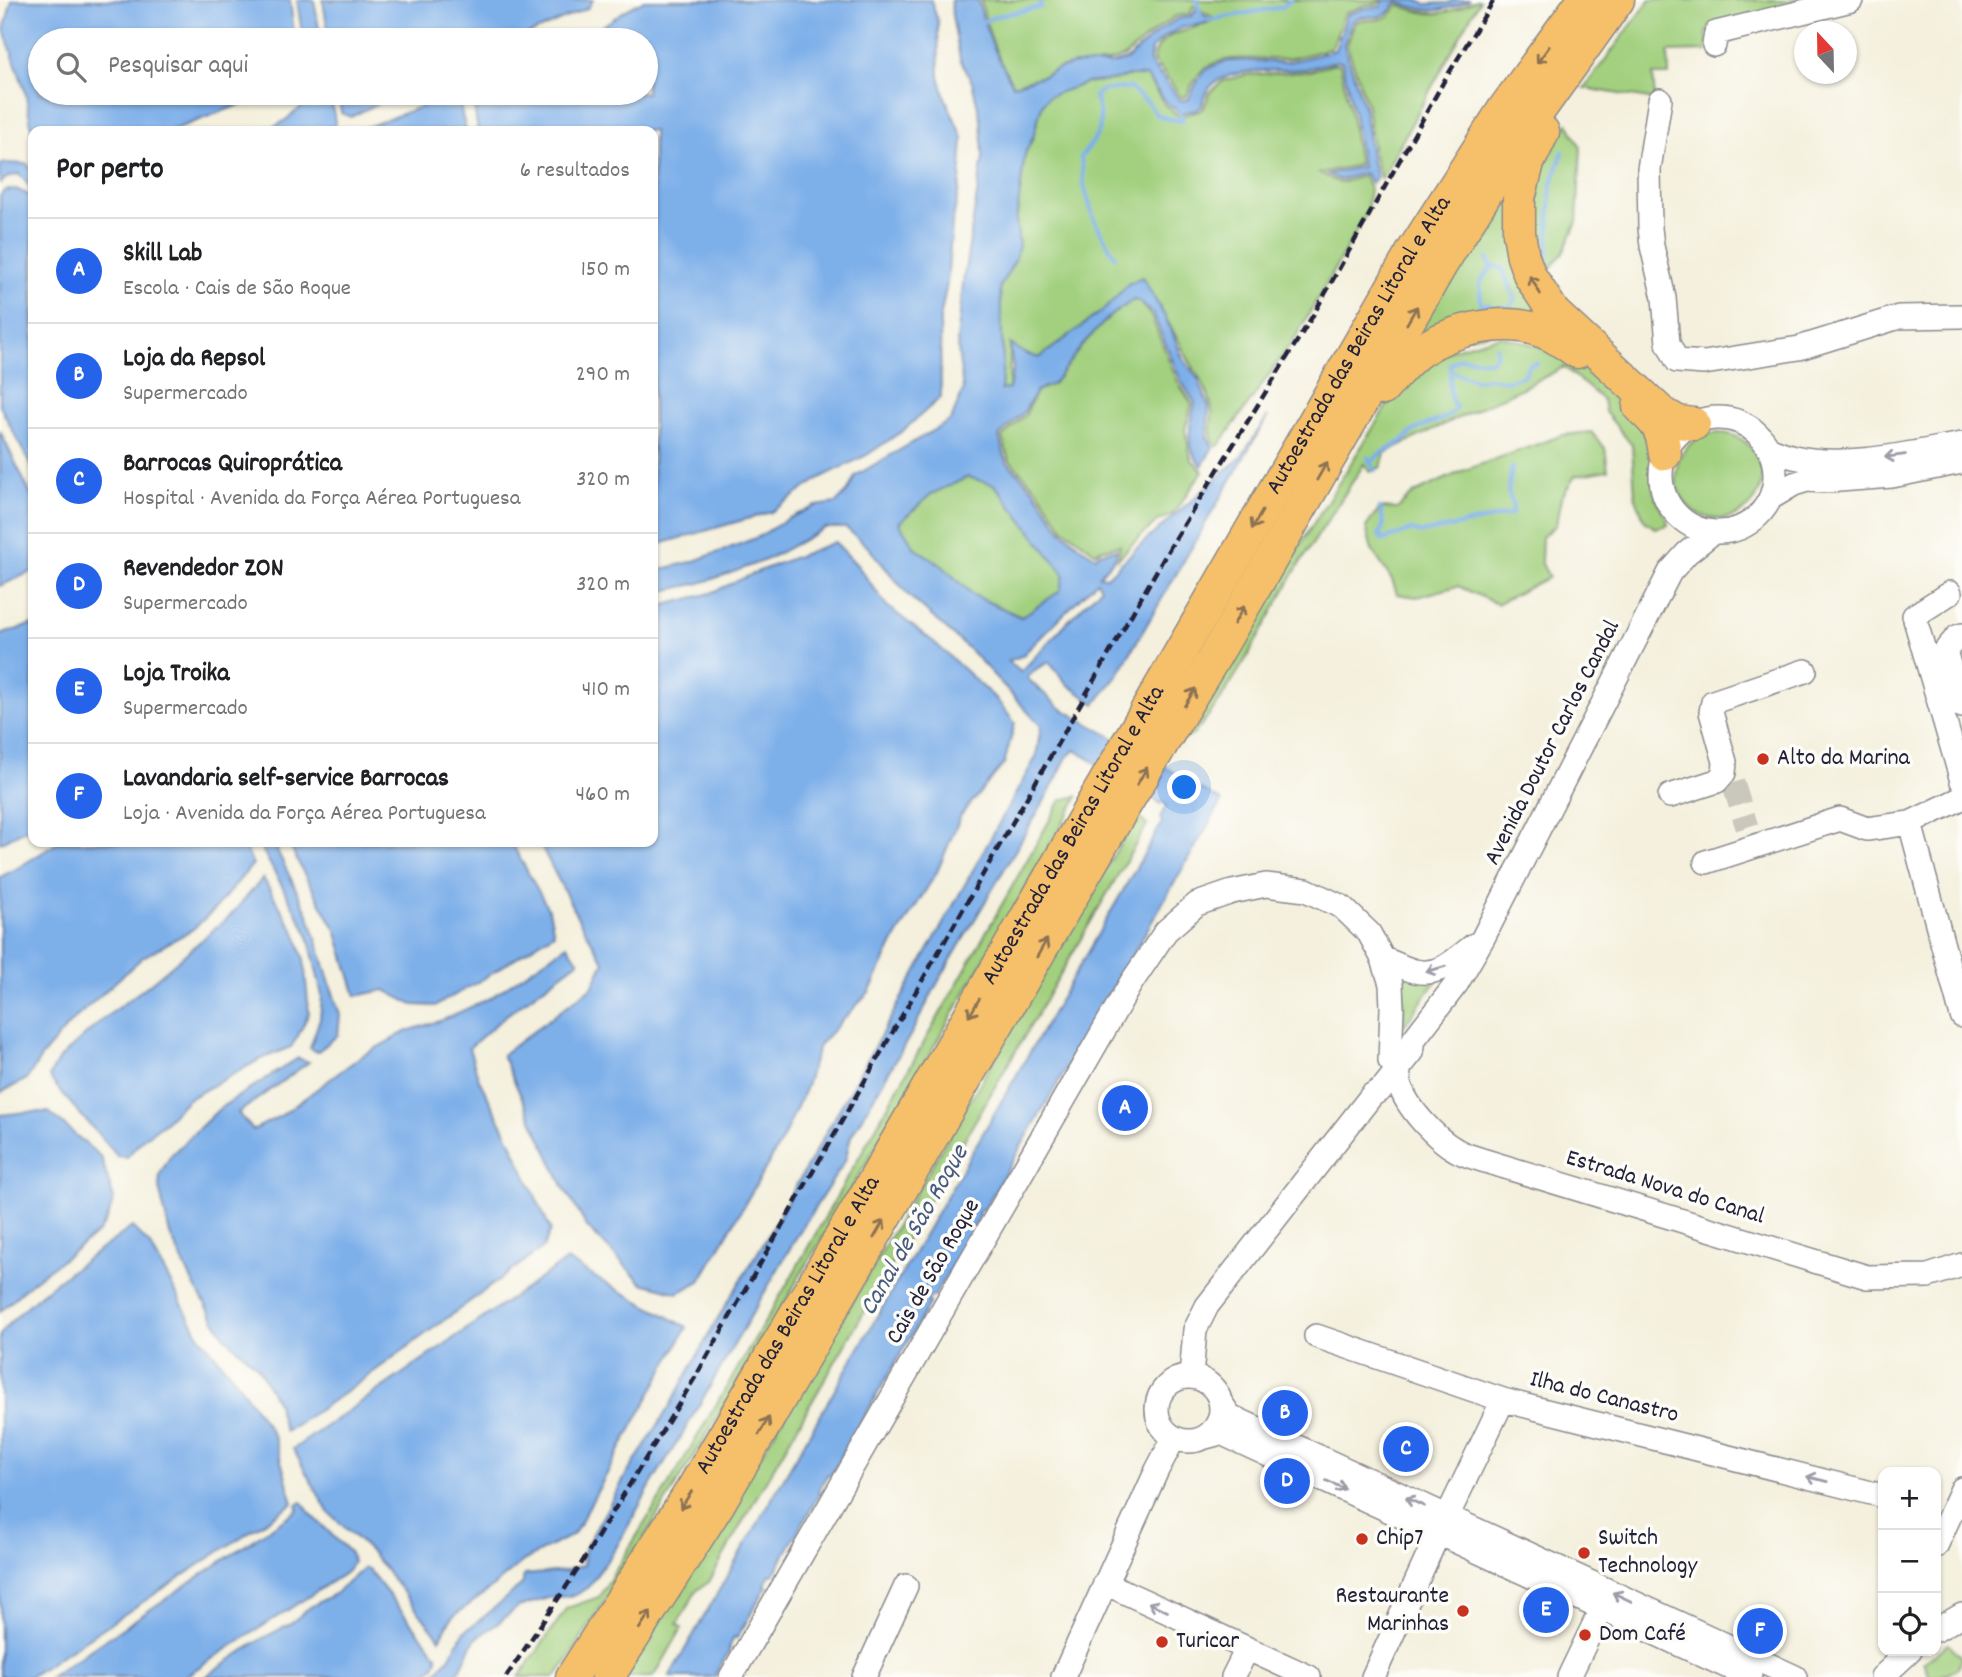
<!DOCTYPE html>
<html lang="pt">
<meta charset="utf-8">
<style>
:root{--surface:#fff;--page:#f6f6f6;--text:#202124;--muted:#757577;--line:#e0e0e0;--accent:#2563eb}
body{margin:0;font-family:Dekko,sans-serif;background:var(--page);color:var(--text)}
.controls{position:absolute;right:21px;bottom:21px;display:grid;overflow:hidden;border-radius:14px;box-shadow:0 2px 5px #0004}
.controls button{width:63px;height:63px;display:grid;place-items:center;padding:0;border:0;border-bottom:2px solid var(--line);background:var(--surface);color:var(--text);font:35px sans-serif}
.compass{position:absolute;left:1794px;top:21px;width:63px;height:63px;border-radius:50%;background:var(--surface);box-shadow:0 2px 5px #0004;rotate:338deg}
.you{position:absolute;left:1185px;top:788px;width:24px;height:24px;margin:-18px;border:5px solid #fff;border-radius:50%;background:#1a73e8;box-shadow:0 0 0 10px #1a73e833}
.badge{display:grid;place-items:center;width:46px;height:46px;border-radius:50%;background:var(--accent);color:#fff;font-size:23px;font-weight:700}
.pin{position:absolute;translate:-50% -50%;border:4px solid #fff;box-shadow:0 2px 7px #0006}
.list{margin:0;padding:0;list-style:none}
h2{display:flex;justify-content:space-between;align-items:center;height:91px;margin:0;padding:0 28px;font-size:30px}
h2 small{font-size:23px;font-weight:400;color:var(--muted)}
.list li{display:grid;grid-template-columns:46px 1fr auto;gap:21px;align-items:center;box-sizing:border-box;height:105px;padding:0 28px;border-top:2px solid var(--line)}
.list b{display:block;font-size:26px;white-space:nowrap}
.list p{margin:0;font-size:23px;white-space:nowrap;color:var(--muted)}
.list em{font-size:23px;font-style:normal;color:var(--muted)}
.icon{flex:none;width:38px;height:38px;fill:none;stroke:currentColor;stroke-width:2;stroke-linecap:round;stroke-linejoin:round}
.map{position:relative;flex:none;width:1962px;height:1677px;overflow:hidden}
.search{position:absolute;background:var(--surface);box-shadow:0 2px 5px #0004;left:28px;top:28px;width:630px;height:77px;display:flex;align-items:center;gap:18px;box-sizing:border-box;padding:0 24px;border-radius:38px;color:var(--muted);font-size:26px}
.panel{position:absolute;background:var(--surface);box-shadow:0 2px 5px #0004;left:28px;top:126px;width:630px;height:721px;border-radius:14px}
.map>svg:first-child{display:block}
</style>
<div class="map">
<svg width="1962" height="1677" viewBox="0 0 1962 1677">
<rect width="100%" height="100%" fill="#fdfcf7"/>
<filter id="ink" filterUnits="userSpaceOnUse"><feTurbulence type="fractalNoise" baseFrequency=".0143" numOctaves="2"/><feDisplacementMap in="SourceGraphic" scale="14" xChannelSelector="R" yChannelSelector="G"/><feConvolveMatrix kernelMatrix="1 2 1 2 8 2 1 2 1" color-interpolation-filters="sRGB"/></filter>
<filter id="wash" filterUnits="userSpaceOnUse"><feTurbulence type="fractalNoise" baseFrequency=".00686" numOctaves="4" result="noise"/><feDisplacementMap in="SourceGraphic" scale="28" xChannelSelector="R" yChannelSelector="G"/><feGaussianBlur stdDeviation="1.57" result="paint"/><feColorMatrix in="noise" values="0 0 0 0 0 0 0 0 0 0 0 0 0 0 0 0 0 1.4 0 .05"/><feComposite in="paint" operator="in"/></filter>
<g filter="url(#wash)">
<rect width="100%" height="100%" fill="#f4f0dd"/>
<path fill="#a2d07e" stroke="#62795c" stroke-width="2" d="M981 0H1382L1378 4 1365 5 1345 13 1332 47C1317 52 1300 58 1284 59 1257 61 1228 52 1204 69 1196 74 1191 88 1186 97H1181L1164 73 1153 62C1157 28 1193 33 1216 19L1193 6 1190 14 1176 16 1157 29 1124 57 1112 61 1090 65 1075 64 1057 69 1043 76 1013 85C997 58 987 31 981 0Z
M1477 0H1480L1381 179 1375 161 1367 105 1347 45 1354 24 1360 20H1378L1389 16 1398 5C1435 18 1441 16 1477 0Z
M1650 0H1825L1707 32V51L1668 52 1669 75H1653L1655 100 1584 88Z
M1332 64H1340L1351 115 1359 165 1320 173 1340 183 1363 176 1370 188 1367 213 1295 338 1220 444 1216 447C1204 427 1216 422 1211 405 1206 382 1190 366 1181 345L1142 277 1128 284 1106 308 1039 358 1026 354 1010 344 1009 389 1001 390 1003 361 1000 287 1015 260 1019 245 1016 222 1025 154 1033 137 1042 105 1048 96 1086 83 1119 79 1129 76H1146L1165 105 1179 116 1197 112 1204 108 1209 93 1223 81 1245 75 1310 71Z
M1568 123 1581 148 1577 222 1564 251 1550 269C1528 254 1537 184 1546 162 1552 149 1561 136 1568 123Z
M1512 177 1553 323 1411 346 1442 288Z
M1133 300 1139 301 1151 316 1178 382 1192 404 1185 430 1191 459 1203 471 1173 514 1158 521 1135 541 1118 559 1120 545 1099 550 1096 553 1063 528 1037 489 1009 460 1002 437 1026 414 1036 391 1053 384 1084 343 1110 316Z
M1500 336 1565 353 1587 368 1641 420 1656 449C1651 467 1649 486 1659 504 1662 512 1667 516 1668 525L1655 528 1645 521 1635 496 1632 445 1605 412 1603 400 1564 367C1505 398 1444 423 1385 453L1381 467 1370 472 1364 464 1297 568 1246 659 1219 702 1194 734 1182 741 1180 744 1179 743 1218 677 1401 383 1429 356Z
M1591 432 1605 448 1608 470 1575 476 1561 498 1556 525 1542 537 1541 562 1549 577 1497 604 1458 586 1417 597 1397 594 1392 580 1372 550 1366 527 1380 508 1397 509 1414 493 1465 470 1563 435Z
M1676 476a43 43 0 1 1 86 0a43 43 0 1 1-86 0Z
M968 477 995 485 1064 574 1061 591 1047 601 1021 617 973 595 941 565 915 548 899 523 931 494Z
M1077 796 1078 797 902 1102 700 1446 573 1652 556 1677H519L567 1608 599 1597 677 1471 789 1281 1061 800Z
M1138 817 1147 825 756 1498 709 1582 697 1590 677 1624 682 1628 654 1677H625L805 1382 1130 827 1132 828Z
M1398 972 1440 975 1404 1026 1403 991Z
M1948 1644 1962 1657C1961 1671 1944 1677 1930 1677L1923 1662 1936 1654Z"/>
<path fill="#7dafe9" stroke="#506892" stroke-width="2" fill-rule="evenodd" d="M12 0H290L295 40H40V93H271L170 131H33V137L25 91 4 30Z
M297 0H314L321 40H303Z
M323 0H593L588 8 516 40H329Z
M644 0H931L938 22 939 76 946 100 963 138 960 183 952 225 947 283 940 319 941 397 904 430 867 455 820 478 771 512 653 546V131H478L472 93H646V40H583L624 11Z
M951 0H978C984 30 998 59 1013 85L1043 76 1057 69 1075 64H1112L1126 60 1159 31 1177 19 1192 16 1195 10 1211 19 1203 24 1183 27 1164 37 1151 50 1150 63 1161 75 1180 100H1188C1193 91 1198 77 1205 71 1229 53 1259 64 1286 62 1302 60 1319 54 1335 50L1347 15 1365 8 1380 7 1384 0H1417L1426 4 1448 3 1455 0H1470C1438 14 1429 13 1397 2L1388 13 1378 17H1359L1351 23 1344 45 1364 106 1372 162 1377 178 1371 183 1364 173 1340 180 1328 174 1362 167 1354 114 1342 61C1328 61 1318 67 1305 69 1277 72 1224 65 1207 91 1204 95 1203 102 1202 106L1196 110 1180 113 1167 103 1146 76H1129L1119 79 1086 83 1049 96 1042 105 1033 137 1025 154 1016 222 1019 245 1015 260 1000 287 1003 361 1001 390 1009 389 1013 369 1010 344 1026 354 1039 358 1106 308 1128 284 1142 277 1166 318 1183 358 1198 379 1209 407 1207 437 1213 447 1202 466C1184 447 1189 427 1195 403L1181 381 1153 314 1139 301 1133 300 1110 316 1084 343 1053 384 1036 391 1024 412 999 436 1006 461 1034 490 1061 530 1082 548 1096 557 1100 553 1117 549 1115 558 1099 576 1107 577 1136 549 1240 458 1268 416 1117 676 1095 704 1067 684 1049 662 1036 669 1027 678 1059 707 1179 775 1171 791 1175 793 1183 780 1222 801 984 1210 981 1209 978 1214 980 1216 934 1297 931 1296 928 1301 930 1303 830 1476 827 1475 818 1491 820 1493 773 1575 770 1574 765 1584 767 1586 737 1638 734 1637 728 1648 730 1650 714 1677H669L1162 823 1160 817 1167 805 1162 802 1161 804 1075 750 1067 757 1050 791 937 984 911 1034 851 1136 845 1161 800 1231 683 1433 652 1483 616 1548 588 1587 576 1595 548 1598 518 1607 497 1624 475 1639 460 1670 453 1677H431L449 1658 465 1631 485 1616 523 1583V1578L525 1575 565 1571 583 1565 585 1548 624 1479 671 1404 715 1323 766 1239 881 1035 1036 757 1041 726 971 651 909 596 868 547 846 528H825L768 559 728 574 700 583 653 593V571L691 562 727 549 758 537 789 518 816 506 836 503 848 491 855 476 951 420 963 390 957 341 963 283 983 157 981 120 972 82 960 59 952 16ZM968 477 995 485 1064 574 1060 591 1021 617 973 595 941 565 915 548 899 523 931 494ZM1097 581 1101 588 1072 617 1021 672 1008 661 1022 656Z
M306 93H330L335 120V131H264L283 122 304 105Z
M338 93H399L351 117 341 113Z
M457 93 466 131H354H356Z
M4 163 27 164 33 171V190L19 174 8 177 0 183V166Z
M16 189 33 197V470L0 406V196L4 191Z
M0 431 33 499V571L0 586Z
M835 542 857 565 887 606 935 643 996 699 1015 723 1004 764 961 815 937 872 894 941 870 991 819 1045 805 1089 782 1140 700 1281 678 1293 642 1283 587 1227 563 1186 502 1055 592 987 604 962 580 922 539 842H653V608L711 593 759 571Z
M33 624V826L0 843V635Z
M59 842H242L253 864 214 910 192 930 143 957 71 1022 42 1056 27 1079 0 1093V877L16 869Z
M258 842H273L309 916 340 1015 338 1035 317 1052 310 1048 320 1018 322 996 314 960 307 932Z
M288 842H511L549 910 554 933 480 981 435 1006 413 1005 385 990 356 996 336 930 304 874Z
M263 878 296 934 304 960 309 1013 298 1036 291 1047 259 1060 188 1099 164 1123 143 1139 127 1157 117 1156C95 1129 70 1105 49 1077L59 1059 102 1020 151 983 230 916Z
M567 945 579 961 504 1017 469 1048 479 1080 507 1134 551 1230 544 1247 349 1390 285 1432 276 1401 258 1367 225 1337 195 1287 170 1235 159 1188 160 1174 171 1155 220 1108 298 1058 309 1062 238 1113 253 1130 282 1115 360 1057 407 1031 443 1020 490 998Z
M27 1112H49L101 1157 114 1199 108 1217 99 1232 32 1282 0 1312V1115Z
M132 1227 151 1246 198 1334 235 1379 274 1436 293 1503 29 1677H0V1335C31 1295 91 1257 132 1227Z
M567 1260 603 1282 687 1327 574 1534 523 1561 484 1594 452 1617 440 1639 372 1553 328 1512 293 1449Z
M302 1502 310 1513 350 1553 353 1562 348 1571 184 1677H50L296 1511 298 1508 297 1505Z
M364 1568 368 1569 437 1655C439 1665 428 1671 421 1677H205L261 1639 290 1624 310 1607 336 1593Z"/>
<g fill="none" stroke-linecap="round" stroke-linejoin="round">
<path stroke="#7dafe9" stroke-width="4.5" d="M1197 0 1201 19
M1208 20 1282 7 1291 0
M982 22 997 16 1041 7 1039 0
M1115 257 1094 220 1084 185 1081 157C1101 132 1105 128 1095 96L1102 90 1130 88 1148 103 1156 114 1165 118 1183 121 1180 113
M1487 259 1492 266 1502 268 1515 299 1510 308 1499 307 1493 310 1489 304 1481 305 1480 283 1492 266
M1547 268 1551 186 1563 152
M1451 371 1450 364 1460 358 1490 361 1496 356V347
M1368 458 1375 470
M1372 462C1384 447 1391 450 1404 440 1409 436 1412 431 1417 429 1431 420 1448 422 1456 407 1447 396 1450 384 1451 371L1476 380 1490 378 1507 381 1524 375 1529 365 1537 363
M1380 508 1384 524 1379 535 1383 540 1412 530 1422 533 1512 514 1513 504 1508 492 1512 468"/>
</g>
</g>
<g filter="url(#ink)">
<g fill="none" stroke-linecap="round" stroke-linejoin="round">
<path stroke="#cac7bd" stroke-width="23" stroke-dasharray="23 11" stroke-linecap="butt" d="M1733 783 1747 827"/>
<g stroke="#8b898c" stroke-width="26">
<path id="minor" d="M1714 45 1716 33 1851 0
M1660 100 1649 169 1650 228 1652 246 1664 298 1668 343 1677 361 1704 363 1799 348 1899 317 1962 316
M1661 475a57 57 0 1 1 114 0a57 57 0 1 1-114 0Z
M1768 448C1776 451 1785 455 1794 457 1845 469 1911 453 1962 444
M1774 496 1794 484 1807 480 1826 481 1892 476 1962 462
M1950 593 1914 616 1962 781
M1962 684 1955 685 1962 706
M1936 689 1955 685 1945 651 1957 637 1962 635
M1670 796 1717 781 1724 773 1725 762 1711 712 1713 702 1805 671
M1962 798 1910 823 1962 1016
M1706 862 1840 819 1867 829 1910 823
M1383 959C1394 962 1405 969 1415 971 1439 977 1456 959 1474 945
M1398 1069C1399 1074 1399 1080 1400 1085 1406 1107 1436 1139 1456 1150 1464 1155 1473 1157 1482 1160L1867 1277 1928 1276 1962 1265
M1316 1336 1503 1400 1883 1496
M1157 1409a32 32 0 1 1 64 0a32 32 0 1 1-64 0Z
M1191 1377 1195 1330 1207 1306 1372 1095 1383 1088 1412 1052 1414 1039 1457 983 1483 938 1670 572 1687 553 1712 533
M1221 1403 1230 1416 1795 1677
M1206 1437 1221 1433 1750 1677
M1447 1517 1503 1400
M1936 1546 1962 1489
M1105 1583 1309 1677
M1936 1630 1962 1615
M731 1677 1131 983 1166 931 1197 904 1232 892 1266 885 1306 890 1342 907 1369 933 1383 959 1391 984 1392 1008 1390 1061
M864 1677 906 1586
M1063 1677 1157 1470 1174 1438
M1233 1677 1247 1649
M1373 1677 1439 1532
M1569 1677 1601 1610
M1882 1677 1910 1651"/>
</g>
<g stroke="#8b898c" stroke-width="35">
<g id="highway">
<path d="M1543 132 1528 163 1519 198V233L1523 257 1530 276 1554 313 1661 412 1678 422 1694 424"/>
<path d="M1383 389C1394 376 1406 361 1420 351 1454 328 1506 317 1544 332 1556 337 1566 344 1577 352"/>
<path d="M1639 407C1658 424 1662 429 1665 454"/>
<path id="s1" d="M572 1677 692 1490 865 1196 1413 251 1504 109 1583 0"/>
<path d="M608 1677 718 1505 1119 815 1214 658 1441 265 1528 126 1618 0"/>
</g>
</g>
<use href="#minor" stroke="#fff" stroke-width="23"/>
<use href="#highway" stroke="#f6c06b" stroke-width="32"/>
<path stroke="#22223b" stroke-width="4.5" stroke-dasharray="10 5" stroke-linecap="butt" d="M506 1677 578 1569 696 1376 1169 549 1312 317 1444 81 1494 0"/>
</g>
<defs><path id="oneway-shaft" d="M-6 0H5M1.5-3L5.5 0L1.5 3" fill="none" stroke-width="1.6" stroke-linecap="round" stroke-linejoin="round" transform="scale(1.75)"/></defs>
<g stroke="#8c7153">
<use href="#oneway-shaft" transform="translate(1543 55) rotate(126)"/>
<use href="#oneway-shaft" transform="translate(1535 285) rotate(-121)"/>
<use href="#oneway-shaft" transform="translate(1412 315) rotate(-60)"/>
<use href="#oneway-shaft" transform="translate(1322 471) rotate(-60)"/>
<use href="#oneway-shaft" transform="translate(1257 520) rotate(120)"/>
<use href="#oneway-shaft" transform="translate(1239 615) rotate(-60)"/>
<use href="#oneway-shaft" transform="translate(1190 697) rotate(-58)"/>
<use href="#oneway-shaft" transform="translate(1142 776) rotate(-60)"/>
<use href="#oneway-shaft" transform="translate(1042 948) rotate(-60)"/>
<use href="#oneway-shaft" transform="translate(974 1008) rotate(120)"/>
<use href="#oneway-shaft" transform="translate(879 1229) rotate(-60)"/>
<use href="#oneway-shaft" transform="translate(764 1426) rotate(-60)"/>
<use href="#oneway-shaft" transform="translate(686 1500) rotate(123)"/>
<use href="#oneway-shaft" transform="translate(645 1620) rotate(-57)"/>
</g>
<g stroke="#9c9ca7">
<use href="#oneway-shaft" transform="translate(1895 456) rotate(172)"/>
<use href="#oneway-shaft" transform="translate(1436 969) rotate(164)"/>
<use href="#oneway-shaft" transform="translate(1817 1479) rotate(-166)"/>
<use href="#oneway-shaft" transform="translate(1336 1485) rotate(24)"/>
<use href="#oneway-shaft" transform="translate(1415 1502) rotate(-155)"/>
<use href="#oneway-shaft" transform="translate(1622 1597) rotate(-155)"/>
<use href="#oneway-shaft" transform="translate(1158 1607) rotate(-155)"/>
</g>
</g>
<g fill="#c8321e" stroke="#fdfcf7" stroke-width="2.5">
<circle cx="1763" cy="759" r="7"/>
<circle cx="1362" cy="1539" r="7"/>
<circle cx="1584" cy="1553" r="7"/>
<circle cx="1463" cy="1611" r="7"/>
<circle cx="1585" cy="1635" r="7"/>
<circle cx="1162" cy="1642" r="7"/>
</g>
<g text-anchor="middle" dominant-baseline="central" stroke-width="7" stroke-linejoin="round" paint-order="stroke">
<g font-size="24" fill="#22223b" stroke="#fdfcf7">
<text stroke="none"><textPath href="#s1" startOffset="1547">Autoestrada das Beiras Litoral e Alta</textPath></text>
<text transform="translate(1553 743) rotate(-63)">Avenida Doutor Carlos Candal</text>
<text stroke="none"><textPath href="#s1" startOffset="980">Autoestrada das Beiras Litoral e Alta</textPath></text>
<text transform="translate(1665 1188) rotate(17)">Estrada Nova do Canal</text>
<text transform="translate(934 1272) rotate(-60)">Cais de São Roque</text>
<text stroke="none"><textPath href="#s1" startOffset="413">Autoestrada das Beiras Litoral e Alta</textPath></text>
<text transform="translate(1604 1398) rotate(14)">Ilha do Canastro</text>
</g>
<g font-size="24" fill="#22223b" stroke="#fdfcf7" text-anchor="start">
<text x="1777" y="759">Alto da Marina</text>
<text x="1376" y="1539">Chip7</text>
<text x="1598" y="1539">Switch<tspan x="1598" dy="28">Technology</tspan></text>
<text x="1449" y="1597" text-anchor="end">Restaurante<tspan x="1449" dy="28">Marinhas</tspan></text>
<text x="1599" y="1635">Dom Café</text>
<text x="1176" y="1642">Turicar</text>
</g>
<g font-size="26" font-style="italic" fill="#465a81" stroke="#fdfcf7">
<text transform="translate(915 1231) rotate(-60)">Canal de São Roque</text>
</g>
</g>
</svg>
<div class="controls">
<button>+</button>
<button>−</button>
<button><svg class="icon" aria-label="locate" viewBox="0 0 24 24"><circle cx="12" cy="12" r="6"/><path d="M12 2v4M12 18v4M2 12h4M18 12h4"/></svg></button>
</div>
<svg class="compass" viewBox="-18 -18 36 36"><path d="M0-13l5 13h-10z" fill="#e53935"/><path d="M0 13l5-13h-10z" fill="#757577"/></svg>
<div class="you"></div>
<div class="pin badge" style="left:1125px;top:1108px">A</div>
<div class="pin badge" style="left:1285px;top:1413px">B</div>
<div class="pin badge" style="left:1406px;top:1449px">C</div>
<div class="pin badge" style="left:1287px;top:1481px">D</div>
<div class="pin badge" style="left:1546px;top:1610px">E</div>
<div class="pin badge" style="left:1760px;top:1631px">F</div>
<div class="search"><svg class="icon" aria-label="search" viewBox="0 0 24 24"><circle cx="10" cy="10" r="6"/><path d="M15 15l6 6"/></svg>Pesquisar aqui</div>
<section class="panel">
<h2>Por perto<small>6 resultados</small></h2>
<ul class="list">
<li><span class="badge">A</span><div><b>Skill Lab</b><p>Escola · Cais de São Roque</p></div><em>150 m</em></li>
<li><span class="badge">B</span><div><b>Loja da Repsol</b><p>Supermercado</p></div><em>290 m</em></li>
<li><span class="badge">C</span><div><b>Barrocas Quiroprática</b><p>Hospital · Avenida da Força Aérea Portuguesa</p></div><em>320 m</em></li>
<li><span class="badge">D</span><div><b>Revendedor ZON</b><p>Supermercado</p></div><em>320 m</em></li>
<li><span class="badge">E</span><div><b>Loja Troika</b><p>Supermercado</p></div><em>410 m</em></li>
<li><span class="badge">F</span><div><b>Lavandaria self-service Barrocas</b><p>Loja · Avenida da Força Aérea Portuguesa</p></div><em>460 m</em></li>
</ul>
</section>
</div>
